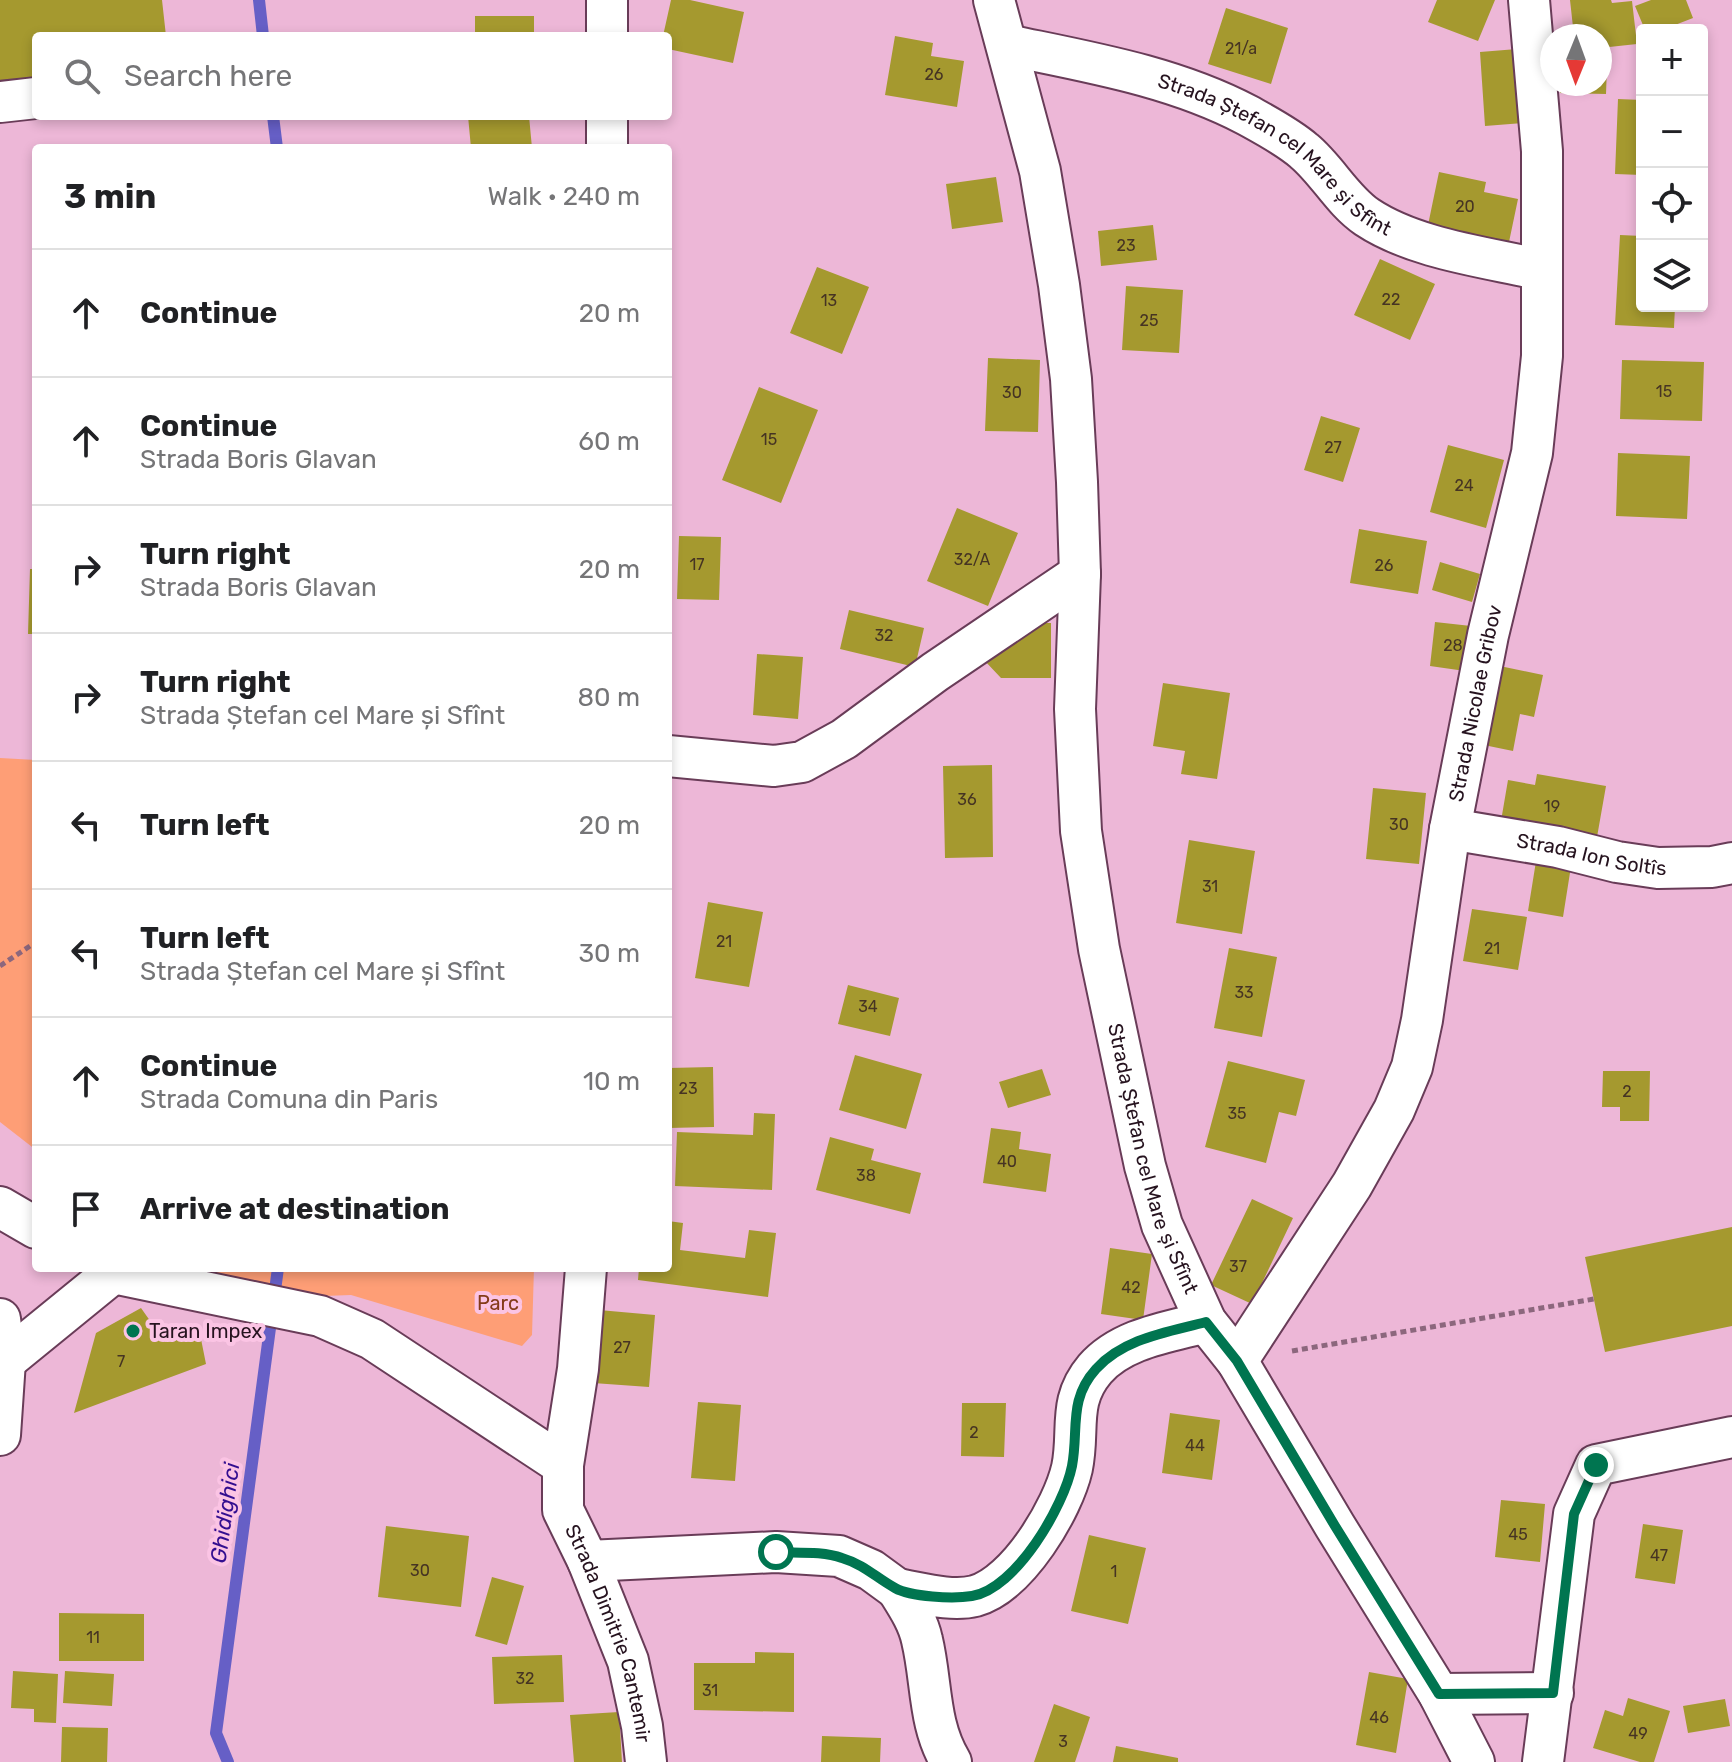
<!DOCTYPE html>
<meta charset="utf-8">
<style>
:root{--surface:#fff;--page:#f2f2f2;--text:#202124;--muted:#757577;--line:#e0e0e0}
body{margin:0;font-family:Rubik,sans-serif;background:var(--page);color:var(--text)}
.controls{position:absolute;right:24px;top:24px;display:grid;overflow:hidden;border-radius:8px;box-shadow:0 4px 12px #0003}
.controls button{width:72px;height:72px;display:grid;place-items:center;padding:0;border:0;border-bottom:2px solid var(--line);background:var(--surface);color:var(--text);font:40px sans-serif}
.compass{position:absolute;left:1540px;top:24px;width:72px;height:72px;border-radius:50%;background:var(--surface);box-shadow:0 4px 12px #0003;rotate:181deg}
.stop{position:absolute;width:24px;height:24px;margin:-18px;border:6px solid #007550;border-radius:50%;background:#fff}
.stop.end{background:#007550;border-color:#fff;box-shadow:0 2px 8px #0008}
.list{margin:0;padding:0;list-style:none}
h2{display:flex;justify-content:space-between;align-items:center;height:104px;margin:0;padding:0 32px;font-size:34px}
h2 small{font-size:26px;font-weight:400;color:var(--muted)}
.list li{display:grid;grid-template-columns:52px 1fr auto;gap:24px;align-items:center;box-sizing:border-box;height:128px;padding:0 32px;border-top:2px solid var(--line)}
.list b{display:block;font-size:30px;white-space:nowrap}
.list p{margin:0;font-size:26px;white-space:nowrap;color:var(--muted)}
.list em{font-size:26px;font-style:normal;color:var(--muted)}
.icon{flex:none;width:44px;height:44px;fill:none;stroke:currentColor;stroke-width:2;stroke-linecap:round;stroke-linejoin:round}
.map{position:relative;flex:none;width:1732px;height:1762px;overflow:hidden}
.search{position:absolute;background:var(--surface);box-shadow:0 4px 12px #0003;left:32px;top:32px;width:640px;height:88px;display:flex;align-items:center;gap:20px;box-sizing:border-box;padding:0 28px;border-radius:8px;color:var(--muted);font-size:30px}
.panel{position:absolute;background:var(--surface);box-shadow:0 4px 12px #0003;left:32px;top:144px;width:640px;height:1128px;border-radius:8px}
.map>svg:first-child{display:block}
</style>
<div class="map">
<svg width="1732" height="1762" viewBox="0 0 1732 1762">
<rect width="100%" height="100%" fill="#edb7d7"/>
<path fill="#fe9e76" d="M0 758 36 760V1150L0 1122Z
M192 1268H534L532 1335 522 1346 351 1295 324 1296Z"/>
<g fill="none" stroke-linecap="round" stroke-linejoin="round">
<path stroke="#665fc6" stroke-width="12" d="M259 0 263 36
M273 116 277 148
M228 1762 216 1733 278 1268"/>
</g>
<path fill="#a5992f" d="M0 0H162L166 36H36V85L0 88Z
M671 0H690L744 12 733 63 668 49V36H663Z
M1437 0H1495L1478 41 1428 22Z
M1570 0H1611L1612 3 1632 1 1637 44 1600 48V36H1574Z
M1651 0H1686L1693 18 1662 30H1645L1635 6Z
M1226 8 1288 28 1271 84 1208 64Z
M475 16H534V36H475Z
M895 36 933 43 931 56 964 61 957 107 885 95Z
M1517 49 1523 123 1485 126 1480 52Z
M1600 66H1607L1606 94 1560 93 1561 84H1600Z
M1618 99 1642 100V175L1615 174Z
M468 116H529L532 148H471Z
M1439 172 1486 182 1484 192 1518 199 1509 242 1428 225Z
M996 177 1003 222 952 229 946 184Z
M1153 225 1157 260 1101 266 1098 231Z
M1620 235 1642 236V306H1675L1674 328 1615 325Z
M1380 259 1435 284 1410 340 1354 315Z
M817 267 869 287 842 354 790 333Z
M1126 286 1183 290 1179 353 1122 350Z
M988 358 1040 360 1038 432 985 431Z
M1622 360 1704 362 1702 421 1620 419Z
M759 387 818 410 781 503 722 480Z
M1321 416 1360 428 1343 482 1304 470Z
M1448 445 1504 460 1486 528 1430 512Z
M1618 453 1690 456 1687 519 1616 516Z
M957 508 1018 533 988 606 927 581Z
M1359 529 1427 541 1418 594 1350 583Z
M679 536 721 537 719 600 677 599Z
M1440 562 1480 574 1472 602 1432 590Z
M30 569H36V634H28Z
M849 610 924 628 915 667 840 649Z
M1435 622 1471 626 1465 671 1430 666Z
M1017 623H1051V678H1001L984 660Z
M757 654 803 657 798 719 753 715Z
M1495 665 1543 675 1534 717 1520 714 1513 751 1479 744Z
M1163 683 1230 693 1217 779 1181 774 1185 751 1153 746Z
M992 765 993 857 945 858 943 766Z
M1537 774 1606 786 1597 837 1501 821 1508 780 1535 785Z
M1373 788 1426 793 1419 864 1366 859Z
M1189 840 1255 851 1242 934 1176 923Z
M1537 855 1572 860 1563 917 1528 911Z
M708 902 763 912 749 987 695 978Z
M1472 909 1527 917 1518 970 1463 961Z
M1229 948 1277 957 1262 1037 1214 1028Z
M848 985 899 998 890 1036 838 1024Z
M855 1055 922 1074 906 1129 839 1110Z
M1228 1061 1305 1080 1296 1116 1279 1112 1266 1163 1205 1147Z
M713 1067 714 1127 668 1128V1068Z
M1042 1069 1051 1095 1008 1108 999 1082Z
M1603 1071H1650L1649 1121H1620V1107H1602Z
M754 1113 775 1114 772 1190 675 1186 677 1132 753 1135Z
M991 1128 1021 1132 1019 1149 1051 1154 1046 1192 983 1183Z
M830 1137 874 1149 871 1160 921 1173 910 1214 816 1190Z
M1252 1199 1293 1218 1252 1304 1211 1285Z
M668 1221 683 1223 680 1250 745 1258 749 1230 776 1233 768 1297 638 1280 639 1268H668Z
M1732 1227V1326L1605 1352 1585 1257Z
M1110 1248 1152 1254 1143 1320 1101 1314Z
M141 1308 165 1342 200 1334 206 1364 74 1413 96 1333Z
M599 1310 655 1315 649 1387 593 1383Z
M698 1402 741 1405 735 1481 691 1478Z
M962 1403H1006L1004 1457 961 1456Z
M1170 1413 1220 1420 1212 1480 1162 1473Z
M1501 1500 1545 1504 1540 1562 1495 1557Z
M1643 1524 1683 1530 1675 1584 1635 1578Z
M386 1526 469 1536 461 1607 378 1597Z
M1089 1535 1146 1548 1128 1624 1071 1611Z
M492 1577 524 1586 507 1645 475 1636Z
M59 1613 144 1614V1661H59Z
M755 1652 794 1653V1712L694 1710V1663H755Z
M562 1655 564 1702 494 1704 492 1657Z
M13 1671 58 1674 56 1723 34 1722V1709L11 1708Z
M65 1671 114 1674 112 1706 63 1703Z
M1369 1672 1408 1679 1396 1753 1356 1745Z
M1628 1698 1670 1711 1654 1762H1640L1593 1748 1605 1710 1623 1716Z
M1725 1699 1730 1726 1688 1733 1683 1706Z
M1054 1704 1090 1717 1075 1762H1034Z
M619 1712 622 1762H574L570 1715Z
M62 1727 108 1728 107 1762H61Z
M822 1736 881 1738 880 1762H821Z
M1116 1746 1178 1758V1762H1113Z"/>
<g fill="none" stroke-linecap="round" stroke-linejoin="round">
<g stroke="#693c58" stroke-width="44">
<g id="minor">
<path d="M607 0V36"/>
<path id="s1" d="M994 0 1040 171 1059 285 1071 379 1077 482 1080 574 1075 709 1081 831 1099 949 1145 1166 1162 1225 1206 1322 1237 1361 1335 1526 1439 1694 1474 1762"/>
<path id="s2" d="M1007 45C1088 62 1173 76 1247 115 1265 125 1288 137 1304 151 1327 170 1342 200 1367 217 1415 249 1486 257 1542 270"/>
<path d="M0 102 36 98"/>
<path d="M607 116V148"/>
<path d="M668 756 774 766 802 762 844 739 935 672 1080 574"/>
<path id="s3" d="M1450 829 1558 847 1617 862 1658 868 1712 867 1732 863"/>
<path d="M0 1207 36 1228"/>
<path d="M104 1268 113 1273 320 1316 372 1339 563 1465"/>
<path id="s4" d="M586 1268 578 1369 563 1465V1510L588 1561 628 1661 642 1726 646 1762"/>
<path d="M0 1319 5 1361 0 1435"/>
<path d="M5 1361 113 1273"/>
<path id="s5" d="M1237 1361 1352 1185 1394 1110 1412 1067 1422 1020 1450 829 1488 635 1532 453 1542 356V151L1529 0"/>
<path d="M588 1561 776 1552 839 1556 871 1570 897 1589"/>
<path d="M1439 1694 1553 1693"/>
<path d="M951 1762C928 1725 932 1681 922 1640 918 1621 907 1605 897 1589 921 1593 951 1602 975 1596 1018 1584 1063 1508 1072 1468 1080 1430 1067 1402 1095 1369 1122 1338 1169 1332 1206 1322"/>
<path d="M1543 1762 1574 1514 1596 1465 1732 1437"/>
</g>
</g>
<path stroke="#8c677d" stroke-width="5" stroke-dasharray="6 4" stroke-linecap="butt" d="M0 966 36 942
M1292 1351 1594 1299"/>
<use href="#minor" stroke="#fff" stroke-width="40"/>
</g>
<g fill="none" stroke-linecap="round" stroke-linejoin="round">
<path stroke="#007550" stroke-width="10" d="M776 1552C797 1553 823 1551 842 1558 865 1565 875 1577 895 1588 911 1597 953 1599 972 1596 1016 1589 1064 1506 1072 1466 1079 1429 1068 1400 1096 1369 1124 1338 1169 1332 1206 1322L1237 1361 1335 1526 1439 1694 1553 1693 1574 1514 1596 1465"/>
</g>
<circle fill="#007550" stroke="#fbc4e4" stroke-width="3" cx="133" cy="1331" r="8"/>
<g text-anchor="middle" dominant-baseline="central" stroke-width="8" stroke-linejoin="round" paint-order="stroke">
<g font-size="16" fill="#463423">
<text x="1241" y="48">21/a</text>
<text x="934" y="74">26</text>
<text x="1465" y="206">20</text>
<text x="1126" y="245">23</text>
<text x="1391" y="299">22</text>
<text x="829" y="300">13</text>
<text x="1149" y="320">25</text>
<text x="1664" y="391">15</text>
<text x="1012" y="392">30</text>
<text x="769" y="439">15</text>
<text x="1333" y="447">27</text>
<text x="1464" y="485">24</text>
<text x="972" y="559">32/A</text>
<text x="697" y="564">17</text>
<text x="1384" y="565">26</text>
<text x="884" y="635">32</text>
<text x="1453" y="645">28</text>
<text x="967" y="799">36</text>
<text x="1552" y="806">19</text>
<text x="1399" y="824">30</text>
<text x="1210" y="886">31</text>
<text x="724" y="941">21</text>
<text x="1492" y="948">21</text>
<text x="1244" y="992">33</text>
<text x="868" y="1006">34</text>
<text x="688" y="1088">23</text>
<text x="1627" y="1091">2</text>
<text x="1237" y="1113">35</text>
<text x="1007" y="1161">40</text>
<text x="866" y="1175">38</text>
<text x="1238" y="1266">37</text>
<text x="1131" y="1287">42</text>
<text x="622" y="1347">27</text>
<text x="121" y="1361">7</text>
<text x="974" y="1432">2</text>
<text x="1195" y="1445">44</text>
<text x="1518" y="1534">45</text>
<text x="1659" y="1555">47</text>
<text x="420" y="1570">30</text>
<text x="1114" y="1571">1</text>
<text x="93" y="1637">11</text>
<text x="525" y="1678">32</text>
<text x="710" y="1690">31</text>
<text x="1379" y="1717">46</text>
<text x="1638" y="1733">49</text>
<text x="1063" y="1741">3</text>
</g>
<g font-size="20" fill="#26131f" stroke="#fbc4e4">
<text stroke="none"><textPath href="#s2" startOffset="296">Strada Ștefan cel Mare și Sfînt</textPath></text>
<text stroke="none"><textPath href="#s5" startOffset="712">Strada Nicolae Gribov</textPath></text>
<text stroke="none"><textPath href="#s3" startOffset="144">Strada Ion Soltîs</textPath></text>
<text stroke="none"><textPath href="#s1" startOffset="1176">Strada Ștefan cel Mare și Sfînt</textPath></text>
<text stroke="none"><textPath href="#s4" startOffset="376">Strada Dimitrie Cantemir</textPath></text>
</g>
<g font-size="20" fill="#843b19" stroke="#fbc4e4">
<text x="498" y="1303">Parc</text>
</g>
<g font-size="20" fill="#26131f" stroke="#fbc4e4" text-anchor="start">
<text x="149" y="1331">Taran Impex</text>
</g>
<g font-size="22" font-style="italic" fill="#330e90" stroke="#fbc4e4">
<text transform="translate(225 1513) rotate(-82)">Ghidighici</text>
</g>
</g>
</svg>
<div class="controls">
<button>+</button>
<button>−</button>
<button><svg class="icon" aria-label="locate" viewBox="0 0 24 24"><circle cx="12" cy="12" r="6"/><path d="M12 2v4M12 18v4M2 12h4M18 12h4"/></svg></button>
<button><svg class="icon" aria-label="layers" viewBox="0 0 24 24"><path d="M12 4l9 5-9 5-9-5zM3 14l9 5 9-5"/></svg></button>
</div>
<svg class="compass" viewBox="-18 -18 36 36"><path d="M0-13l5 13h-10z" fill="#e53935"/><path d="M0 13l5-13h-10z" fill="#757577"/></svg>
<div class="stop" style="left:776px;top:1552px"></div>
<div class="stop end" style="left:1596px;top:1465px"></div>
<div class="search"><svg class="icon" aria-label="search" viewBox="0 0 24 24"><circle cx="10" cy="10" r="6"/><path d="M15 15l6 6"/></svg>Search here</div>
<section class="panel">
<h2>3 min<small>Walk · 240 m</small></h2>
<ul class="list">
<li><svg class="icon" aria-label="ahead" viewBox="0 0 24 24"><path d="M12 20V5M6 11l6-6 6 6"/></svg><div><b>Continue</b></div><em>20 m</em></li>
<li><svg class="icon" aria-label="ahead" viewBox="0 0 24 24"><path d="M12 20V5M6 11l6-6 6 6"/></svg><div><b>Continue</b><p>Strada Boris Glavan</p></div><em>60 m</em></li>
<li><svg class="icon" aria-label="right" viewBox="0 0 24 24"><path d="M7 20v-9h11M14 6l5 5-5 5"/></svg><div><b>Turn right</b><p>Strada Boris Glavan</p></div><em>20 m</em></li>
<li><svg class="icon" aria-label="right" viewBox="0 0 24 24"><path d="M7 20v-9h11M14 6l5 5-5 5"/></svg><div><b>Turn right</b><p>Strada Ștefan cel Mare și Sfînt</p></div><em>80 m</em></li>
<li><svg class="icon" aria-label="left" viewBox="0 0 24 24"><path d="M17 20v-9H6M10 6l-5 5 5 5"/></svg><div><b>Turn left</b></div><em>20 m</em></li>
<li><svg class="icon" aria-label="left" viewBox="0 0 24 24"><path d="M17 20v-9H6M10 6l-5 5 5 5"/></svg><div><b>Turn left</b><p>Strada Ștefan cel Mare și Sfînt</p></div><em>30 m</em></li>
<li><svg class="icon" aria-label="ahead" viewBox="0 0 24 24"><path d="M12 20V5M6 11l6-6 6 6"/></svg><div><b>Continue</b><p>Strada Comuna din Paris</p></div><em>10 m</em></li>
<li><svg class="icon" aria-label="arrive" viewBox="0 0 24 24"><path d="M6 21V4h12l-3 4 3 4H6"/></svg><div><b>Arrive at destination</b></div></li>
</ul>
</section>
</div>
